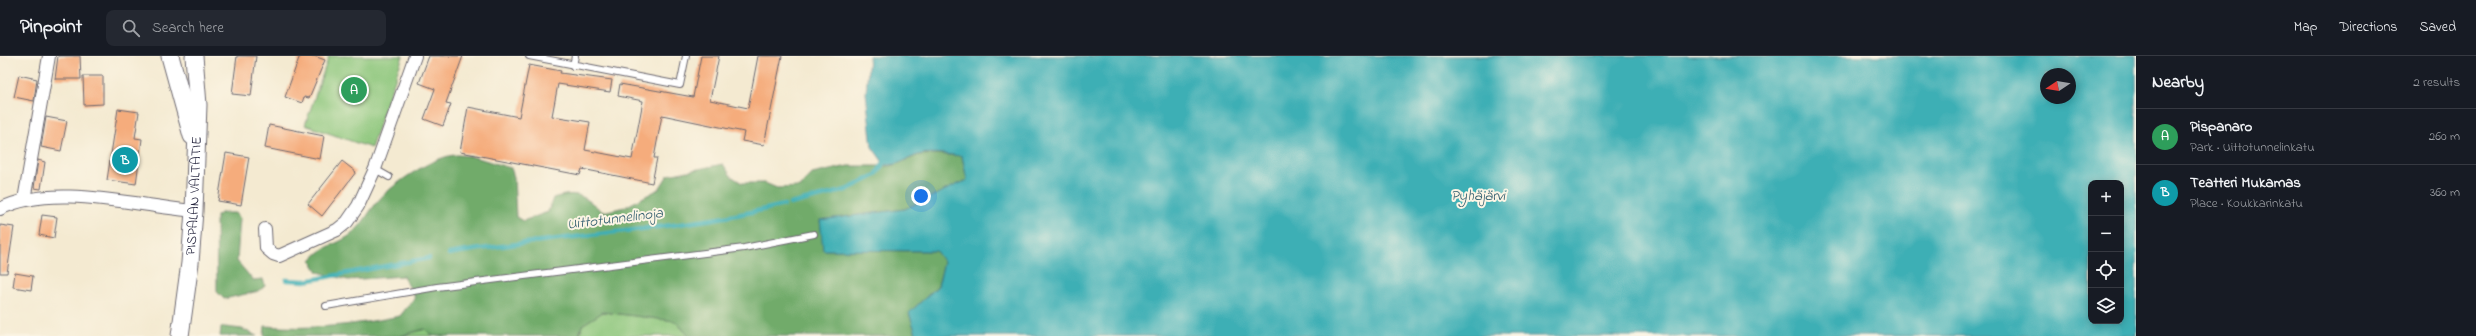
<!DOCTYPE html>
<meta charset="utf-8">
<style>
:root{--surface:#171b24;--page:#242831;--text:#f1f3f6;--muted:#9ea1a6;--line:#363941;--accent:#d1495b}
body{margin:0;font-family:"Indie Flower",sans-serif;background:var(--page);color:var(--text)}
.controls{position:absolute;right:12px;bottom:12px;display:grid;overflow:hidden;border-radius:8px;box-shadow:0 2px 10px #0003}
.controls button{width:36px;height:36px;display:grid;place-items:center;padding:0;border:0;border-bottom:1px solid var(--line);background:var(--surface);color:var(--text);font:20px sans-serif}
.compass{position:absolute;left:2040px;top:12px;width:36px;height:36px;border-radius:50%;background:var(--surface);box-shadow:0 2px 10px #0003;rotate:258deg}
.you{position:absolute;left:921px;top:140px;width:14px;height:14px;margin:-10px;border:3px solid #fff;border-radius:50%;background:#1a73e8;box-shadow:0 0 0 6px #1a73e833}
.badge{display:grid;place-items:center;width:26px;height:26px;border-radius:50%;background:var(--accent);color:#fff;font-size:13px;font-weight:700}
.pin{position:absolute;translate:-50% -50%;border:2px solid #fff;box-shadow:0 1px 4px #0006}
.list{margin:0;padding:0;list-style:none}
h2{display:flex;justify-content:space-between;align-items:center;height:52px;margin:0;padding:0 16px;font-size:17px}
h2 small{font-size:13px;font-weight:400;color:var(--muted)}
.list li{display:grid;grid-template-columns:26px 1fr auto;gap:12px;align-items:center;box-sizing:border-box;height:56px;padding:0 16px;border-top:1px solid var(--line)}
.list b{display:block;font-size:15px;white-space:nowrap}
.list p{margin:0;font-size:13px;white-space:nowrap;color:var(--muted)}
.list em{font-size:13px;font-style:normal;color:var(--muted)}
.icon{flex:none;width:22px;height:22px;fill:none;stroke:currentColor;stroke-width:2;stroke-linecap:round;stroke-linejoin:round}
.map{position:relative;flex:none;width:2136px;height:280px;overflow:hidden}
header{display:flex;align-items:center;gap:24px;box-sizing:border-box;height:56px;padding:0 20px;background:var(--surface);border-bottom:1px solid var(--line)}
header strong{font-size:19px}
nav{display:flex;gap:22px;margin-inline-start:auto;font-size:14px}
.search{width:280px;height:36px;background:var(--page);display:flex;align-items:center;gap:10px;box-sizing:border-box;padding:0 14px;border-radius:8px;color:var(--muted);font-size:15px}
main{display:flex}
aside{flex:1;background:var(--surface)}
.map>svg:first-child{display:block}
</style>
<header>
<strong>Pinpoint</strong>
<div class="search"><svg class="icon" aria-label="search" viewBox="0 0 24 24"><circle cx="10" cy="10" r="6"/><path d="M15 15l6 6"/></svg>Search here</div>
<nav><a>Map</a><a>Directions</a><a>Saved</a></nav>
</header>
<main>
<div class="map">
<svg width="2136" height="280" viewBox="0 0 2136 280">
<rect width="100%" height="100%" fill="#fcf5e5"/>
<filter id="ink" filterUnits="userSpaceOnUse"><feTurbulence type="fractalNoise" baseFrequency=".025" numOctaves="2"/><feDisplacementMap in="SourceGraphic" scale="8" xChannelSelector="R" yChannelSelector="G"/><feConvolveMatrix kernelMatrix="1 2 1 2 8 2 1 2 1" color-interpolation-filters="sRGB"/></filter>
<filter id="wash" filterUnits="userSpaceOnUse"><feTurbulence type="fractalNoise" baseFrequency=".012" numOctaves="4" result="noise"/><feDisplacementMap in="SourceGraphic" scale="16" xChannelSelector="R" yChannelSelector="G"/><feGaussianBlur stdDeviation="0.9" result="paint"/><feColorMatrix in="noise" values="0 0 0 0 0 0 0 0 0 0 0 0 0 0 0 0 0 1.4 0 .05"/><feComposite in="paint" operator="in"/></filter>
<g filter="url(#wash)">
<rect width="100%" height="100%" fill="#f4ead1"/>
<path fill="#8cc67b" stroke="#57745b" d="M329 0H403L371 92 305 69Z
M603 256 675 265 689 280H580L582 269Z
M425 273 433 280H400H402Z"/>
<path fill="#71ab6b" stroke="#4a6653" d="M936 98 962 100 967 124 905 153 820 164 824 194 936 195 944 206 938 230 909 257 917 280H689L675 265 603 256 582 269 579 280H433L425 273 400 280H264L265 270C311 274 355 269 400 260L415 241 403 220 348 224 318 216 311 204C323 189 341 188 354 176 364 167 369 155 378 145 391 129 436 98 458 99 475 99 494 108 511 112L514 121 516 161 523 165 548 156 553 142C579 134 583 140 603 156L625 151 659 133 668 119 723 108 731 120 742 127H765L777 132 800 131 812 118 848 110H891L919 99Z
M221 157H235L240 162 237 205 253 224 263 223 265 230 259 235 224 243 217 236 216 160Z
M225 271 242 273 257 280H220L221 272Z"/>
<path fill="#3dafb5" stroke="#306878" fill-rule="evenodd" d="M869 0H2136V280H917L909 257 938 230 944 206 936 195 823 194 820 164 905 153 967 124 962 100C948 99 931 95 918 99 906 103 898 110 885 109L872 91 866 37ZM2046 18H2070V42H2046ZM2091 127H2121V265H2091Z"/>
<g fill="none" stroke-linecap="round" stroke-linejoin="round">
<path stroke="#3dafb5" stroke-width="4.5" d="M790 148 846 134 876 119 884 106
M449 198C560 179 674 175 784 149
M286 224 305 225 429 202"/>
</g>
<g id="blocks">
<path fill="#f5ac7c" d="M58 0H80L81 23H55Z
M237 0H256L251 40 232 38Z
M302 0H314L325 4 309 42 304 41 302 47 285 41 299 2Z
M429 0H463L446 47 451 48 443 70 424 63 435 33 419 27Z
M701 0H719L710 44 748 52 758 0H782L764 89 742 85 744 76 662 59 654 102H657L652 127 582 113 580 119 460 96 468 51 519 61 529 9 561 15 560 17 612 24 610 36 558 28 552 60 590 66 585 94 632 103 643 45 618 40 620 28 693 41Z
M19 19 37 23 34 45 14 41Z
M83 20H103V48L84 49Z
M118 53 139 56 135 82 142 83 136 128 107 124Z
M46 61 67 65 61 95 41 91Z
M269 69 324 80 320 103 265 92Z
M226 97 249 101 241 149 218 145Z
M38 104 45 106 41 133 34 132Z
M342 105 356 116 322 160 308 148Z
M42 159 57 161 54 182 39 179Z
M0 169 14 171 7 217H0Z
M15 217 33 220 31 234 13 231Z"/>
</g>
</g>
<g filter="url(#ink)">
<use href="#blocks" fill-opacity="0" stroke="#6c6870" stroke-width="1"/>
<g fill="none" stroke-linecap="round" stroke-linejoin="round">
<g stroke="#6c6870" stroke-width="8">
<path id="lane" d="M529 0 680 29 686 0
M573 10 575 0
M375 113 389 121
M326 250 437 231 744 192 814 178"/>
</g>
<g stroke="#6c6870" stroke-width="14">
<path id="street" d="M24 144 49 0
M0 153C51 126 138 150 194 155
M265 173 266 192 273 198 279 200 337 174 347 166 358 150 375 113 415 0"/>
</g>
<g stroke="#6c6870" stroke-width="19">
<g id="secondary">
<path d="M170 0 192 80"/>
<path id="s1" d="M180 280 190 207 194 155 198 49 194 0"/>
</g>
</g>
<use href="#lane" stroke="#fff" stroke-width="6"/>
<use href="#street" stroke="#fff" stroke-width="12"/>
<use href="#secondary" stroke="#fff" stroke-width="17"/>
</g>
</g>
<g text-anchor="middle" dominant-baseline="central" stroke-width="4" stroke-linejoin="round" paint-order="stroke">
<g font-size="14" fill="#22223b" stroke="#fcf5e5">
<text stroke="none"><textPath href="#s1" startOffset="141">PISPALAN VALTATIE</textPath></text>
</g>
<g font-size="15" font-style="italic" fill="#2d5a6c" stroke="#fcf5e5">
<text x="1478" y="140">Pyhäjärvi</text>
<text transform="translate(615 163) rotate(-7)">Uittotunnelinoja</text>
</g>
</g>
</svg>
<div class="controls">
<button>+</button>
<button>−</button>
<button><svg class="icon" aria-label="locate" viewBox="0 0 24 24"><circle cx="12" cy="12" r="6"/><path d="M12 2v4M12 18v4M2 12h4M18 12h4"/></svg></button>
<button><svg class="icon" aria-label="layers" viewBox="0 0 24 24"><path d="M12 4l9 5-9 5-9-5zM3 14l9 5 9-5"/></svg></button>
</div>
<svg class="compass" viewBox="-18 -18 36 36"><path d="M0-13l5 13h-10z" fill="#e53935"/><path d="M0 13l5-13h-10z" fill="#9ea1a6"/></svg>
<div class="you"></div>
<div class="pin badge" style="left:354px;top:34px;background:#2e9e5b">A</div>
<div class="pin badge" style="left:125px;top:104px;background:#0f9aa8">B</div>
</div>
<aside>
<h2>Nearby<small>2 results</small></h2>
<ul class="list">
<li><span class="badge" style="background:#2e9e5b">A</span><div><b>Pispanaro</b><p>Park · Uittotunnelinkatu</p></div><em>260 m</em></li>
<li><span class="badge" style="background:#0f9aa8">B</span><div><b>Teatteri Mukamas</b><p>Place · Koukkarinkatu</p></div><em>360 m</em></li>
</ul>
</aside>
</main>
